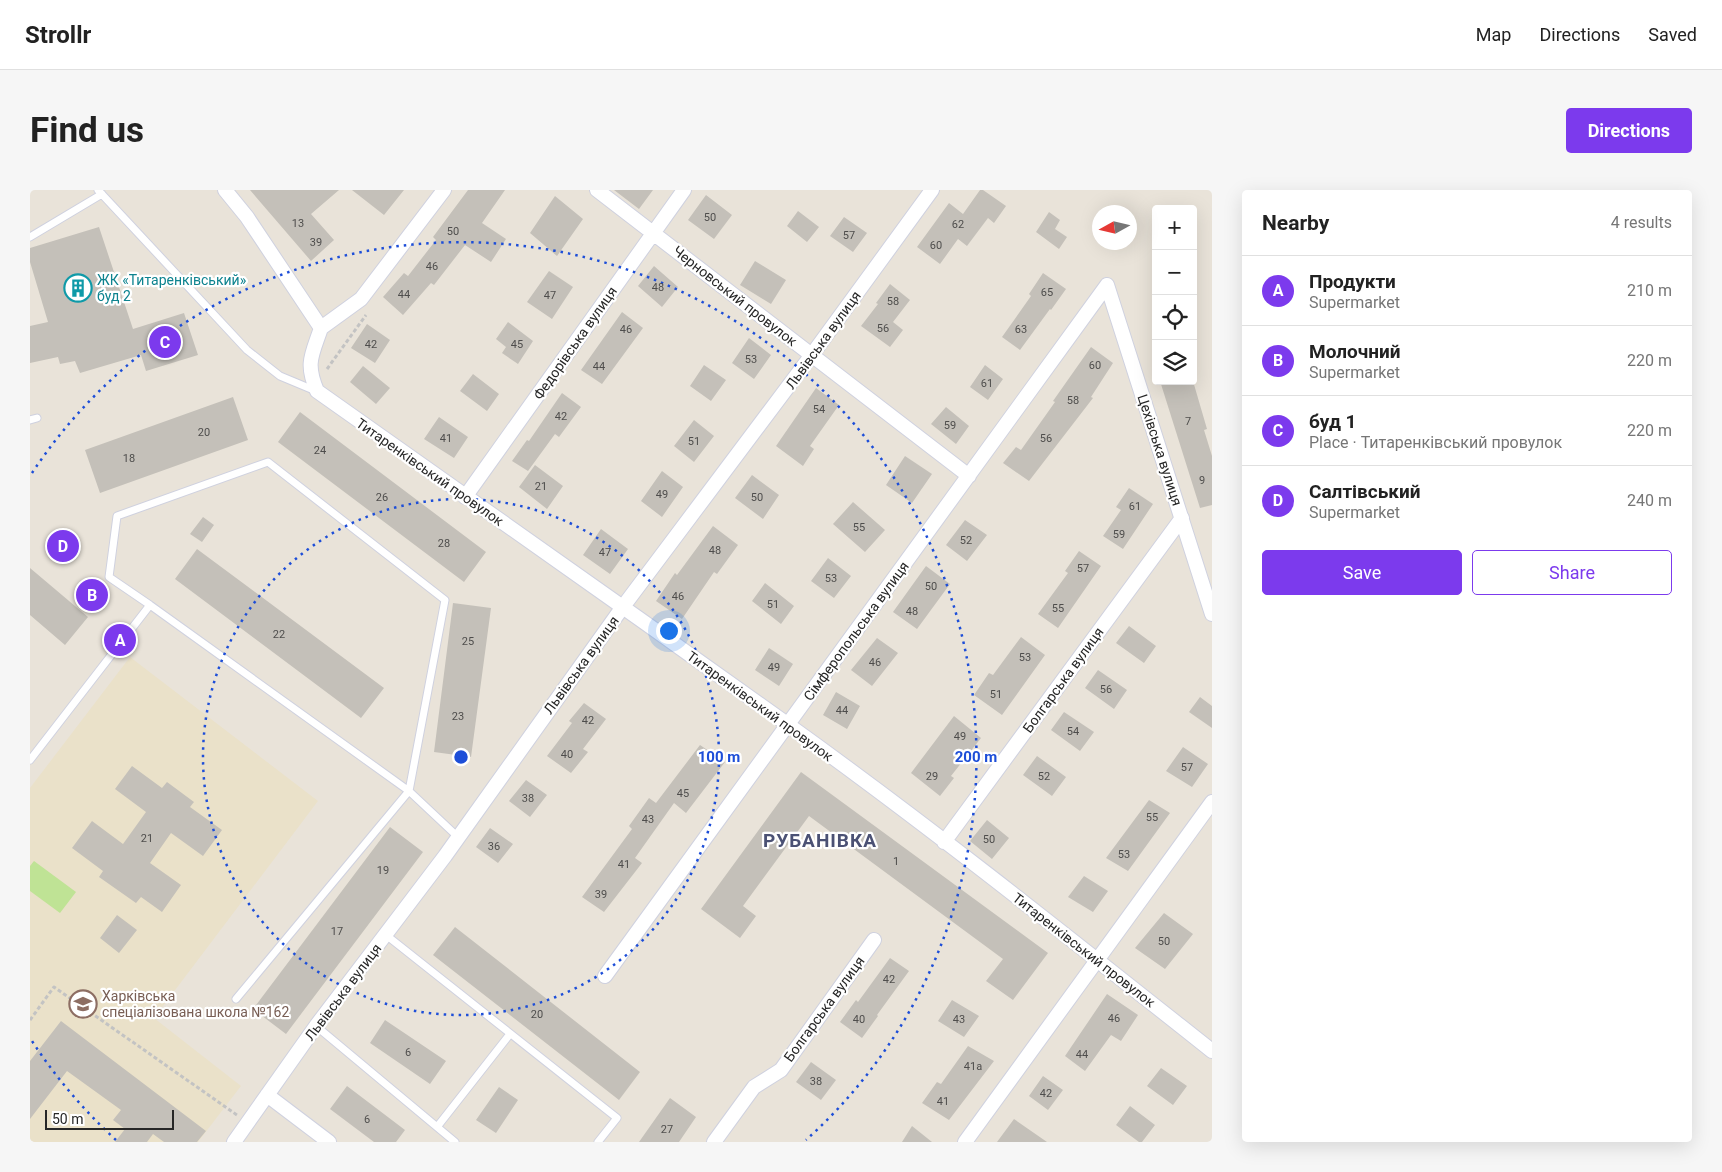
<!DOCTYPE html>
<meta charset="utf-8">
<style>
:root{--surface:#fff;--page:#f6f6f6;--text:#222;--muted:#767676;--line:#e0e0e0;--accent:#7c3aed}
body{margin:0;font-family:Roboto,sans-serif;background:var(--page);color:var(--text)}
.controls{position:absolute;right:15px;top:15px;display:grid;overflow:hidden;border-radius:5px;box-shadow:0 5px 20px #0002}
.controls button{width:45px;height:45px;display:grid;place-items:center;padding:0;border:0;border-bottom:1px solid var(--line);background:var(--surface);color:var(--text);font:25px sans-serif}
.compass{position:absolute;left:1062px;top:15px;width:45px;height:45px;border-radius:50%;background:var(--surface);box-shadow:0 5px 20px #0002;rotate:262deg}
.scale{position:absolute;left:15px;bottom:12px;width:129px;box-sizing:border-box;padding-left:5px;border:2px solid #272727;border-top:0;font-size:14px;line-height:18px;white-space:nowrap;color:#272727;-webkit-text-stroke:4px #fff;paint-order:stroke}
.you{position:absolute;left:638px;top:440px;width:18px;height:18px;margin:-12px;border:4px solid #fff;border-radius:50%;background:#1a73e8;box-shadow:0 0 0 8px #1a73e833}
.badge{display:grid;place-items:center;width:32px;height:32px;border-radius:50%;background:var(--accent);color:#fff;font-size:16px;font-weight:700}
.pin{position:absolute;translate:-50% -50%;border:2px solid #fff;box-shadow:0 1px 5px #0006}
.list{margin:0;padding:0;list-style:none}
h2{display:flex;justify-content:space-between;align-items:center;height:65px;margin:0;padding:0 20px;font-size:21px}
h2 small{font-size:16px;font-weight:400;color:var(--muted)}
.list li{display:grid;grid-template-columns:32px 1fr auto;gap:15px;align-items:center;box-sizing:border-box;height:70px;padding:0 20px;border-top:1px solid var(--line)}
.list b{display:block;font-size:19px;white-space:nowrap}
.list p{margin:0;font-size:16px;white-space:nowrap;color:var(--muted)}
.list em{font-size:16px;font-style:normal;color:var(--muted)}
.actions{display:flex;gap:10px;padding:15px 20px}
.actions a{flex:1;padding:11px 0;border:1px solid var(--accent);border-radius:5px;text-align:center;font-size:18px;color:var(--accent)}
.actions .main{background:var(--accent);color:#fff}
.icon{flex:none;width:28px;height:28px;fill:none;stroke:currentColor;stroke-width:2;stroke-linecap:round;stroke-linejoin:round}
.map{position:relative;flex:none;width:1182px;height:952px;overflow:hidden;border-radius:5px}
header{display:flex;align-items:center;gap:30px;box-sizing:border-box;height:70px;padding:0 25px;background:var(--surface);border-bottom:1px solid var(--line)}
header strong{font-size:24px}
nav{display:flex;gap:28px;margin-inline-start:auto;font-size:18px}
.intro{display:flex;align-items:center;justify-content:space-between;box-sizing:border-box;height:120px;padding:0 30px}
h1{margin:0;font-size:35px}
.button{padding:12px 22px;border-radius:5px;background:var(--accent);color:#fff;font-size:18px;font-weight:700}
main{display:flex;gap:30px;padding:0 30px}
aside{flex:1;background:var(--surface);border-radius:5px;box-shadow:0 5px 20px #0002}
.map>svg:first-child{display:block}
</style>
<header>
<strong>Strollr</strong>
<nav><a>Map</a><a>Directions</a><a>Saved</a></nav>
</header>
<div class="intro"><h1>Find us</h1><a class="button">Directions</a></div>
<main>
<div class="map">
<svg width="1182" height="952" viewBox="0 0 1182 952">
<rect width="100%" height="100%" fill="#e9e3d9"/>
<path fill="#eae1c9" d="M100 467 288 611 124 828 211 896 168 952H0V598Z"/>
<path fill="#bfe395" d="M4 671 46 702 30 723 0 701V676Z"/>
<path fill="#c4c0b9" d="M220 0H309L281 24 304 50 281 71Z
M322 0H374L354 25Z
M438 0H475L452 33 476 49 461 72 435 55 404 95 401 93 373 125 353 107 374 83 378 86 406 50 403 47Z
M584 0H623L609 19Z
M950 0H953L976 16 964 33 958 28 937 56 928 49 910 74 887 57 919 13 933 24Z
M676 5 702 25 684 49 658 30Z
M525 6 553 29 527 66 500 43Z
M768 21 789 37 777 52 757 36Z
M1019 22 1030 30 1025 39 1037 47 1029 59 1006 42Z
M814 27 837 43 823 62 800 46Z
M69 37 103 139 154 123 168 165 116 181 111 165 50 183 45 171 30 174 28 167 0 173V136L18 132 0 72V58Z
M725 71 756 90 741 114 710 95Z
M624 76 648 97 632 117 608 96Z
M519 81 543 97 522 129 497 112Z
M1013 83 1036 99 1021 120 1020 119 990 160 972 147 1001 106 999 104Z
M860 94 880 110 863 132 873 140 860 157 831 136 848 114 846 113Z
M592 122 613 138 572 194 551 180Z
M478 132 503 151 488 174 472 163 476 157 466 149Z
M337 134 360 150 345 173 321 158Z
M719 148 741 165 724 189 702 173Z
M1061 157 1083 173 1061 207 1063 208 999 291 973 273 986 257 991 260 1025 212 1023 211Z
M674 175 696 190 681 211 660 196Z
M955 175 973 189 958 210 940 197Z
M333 176 360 198 346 214 320 192Z
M443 184 469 204 457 221 430 201Z
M1130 191H1163L1177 239 1174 240 1182 266V315L1170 318Z
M786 198 809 215 780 256 784 259 773 276 746 256Z
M532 203 551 217 529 247 525 244 498 281 482 271 497 250 499 251Z
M203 207 218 250 70 303 55 260Z
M916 217 939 236 926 254 901 234Z
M270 222 456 362 434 392 248 252Z
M409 227 438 247 424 268 394 249Z
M664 230 684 246 664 272 644 256Z
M875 266 902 284 882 313 856 295Z
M505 275 533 296 517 319 489 297Z
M632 281 653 297 632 327 611 311Z
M722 285 749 305 733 329 705 308Z
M1099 298 1123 314 1093 359 1073 346 1091 320 1086 317Z
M823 312 855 340 835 362 803 334Z
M173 327 184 335 172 352 160 344Z
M935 330 957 345 937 371 916 355Z
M683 336 708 355 687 384 684 382 652 429 626 411 645 383 647 385Z
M571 339 598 359 580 384 553 365Z
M167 359 354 498 331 528 145 389Z
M1049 361 1071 376 1028 438 1008 424 1038 383 1035 381Z
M798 368 821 386 804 408 781 391Z
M896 376 920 394 887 439 863 422Z
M0 378 58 427 35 455 0 425Z
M735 393 764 416 751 434 722 411Z
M423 413 461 418 441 567 404 562Z
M1099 436 1126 456 1114 473 1086 453Z
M991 447 1015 465 972 525 944 505 959 483 963 485Z
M847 448 868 463 842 496 821 480Z
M739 458 763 474 749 496 725 480Z
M1068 480 1097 500 1084 519 1055 498Z
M806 502 830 516 817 539 793 525Z
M1170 507 1182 516V538L1159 522Z
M554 513 576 529 553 559 558 562 541 583 517 566 542 533 539 531Z
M1034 522 1064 542 1050 561 1021 540Z
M924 526 951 548 921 586 924 588 910 606 881 583Z
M670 555 695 572 656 623 644 613 605 668 612 673 574 722 552 707 602 639 599 636 619 608 626 613Z
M1153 557 1178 574 1162 597 1136 581Z
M1007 566 1036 587 1022 606 993 585Z
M102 576 132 598 137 592 164 612 160 617 192 640 173 666 141 643 120 673 151 695 132 722 111 707 106 713 69 687 73 681 42 658 62 631 93 654 116 622 85 599Z
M771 582 1018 763 983 810 956 791 973 769 779 626 713 716 726 726 710 748 671 719Z
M496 590 517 605 500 627 479 611Z
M1119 610 1140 623 1098 681 1076 668Z
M957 630 979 648 962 669 940 651Z
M360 637 393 662 256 844 223 819Z
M460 638 483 654 468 673 446 657Z
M1054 686 1078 701 1063 722 1038 707Z
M1134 723 1163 744 1135 779 1105 758Z
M87 725 107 740 89 763 70 748Z
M425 737 610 882 589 910 403 765Z
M860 768 879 781 847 825 848 826 832 848 810 832 826 810 828 812Z
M1077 804 1108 825 1091 851 1081 845 1055 881 1035 866Z
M922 810 949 826 934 847 908 831Z
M355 830 416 871 400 894 340 853Z
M31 831 176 941 167 952H134L123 944 117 952H85L95 939 83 930 91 920 37 881 0 929V871Z
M938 856 964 871 919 930 892 913 907 892 911 894Z
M781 872 806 890 791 910 766 892Z
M1131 878 1157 896 1143 915 1117 896Z
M1013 886 1033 900 1018 920 999 906Z
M317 896 375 940 366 952H344L300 919Z
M469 897 488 910 466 943 446 930Z
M640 908 666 927 649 952H609Z
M1100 916 1125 935 1112 952H1109L1086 935Z
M984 929 1017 952H967Z
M882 936 902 952H872Z"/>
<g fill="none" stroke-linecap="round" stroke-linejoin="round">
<g stroke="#cfd1df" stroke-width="9">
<path id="service" d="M68 0 217 160 250 186 286 201
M0 47 72 4
M0 230 7 228
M0 570 120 415
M356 745 587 928 568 952
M206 809 379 601 415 410 238 272 87 326 79 387 120 415 379 601 428 647
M286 836 425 952
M407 937 480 844"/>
</g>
<g stroke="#cfd1df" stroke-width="16">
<path id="minor" d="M195 0 217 27 291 138C282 165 275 173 287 201 443 312 601 422 757 534 902 638 1042 750 1182 861
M567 0 939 286
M1077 95 1182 424
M291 138 331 109 414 0
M435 307 654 0
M914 652 1152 328
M575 786 1077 95
M237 905 299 952
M204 952 286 836 415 666 592 418 781 166 902 0
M684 952 724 897 751 880 844 750
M935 952 1182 612"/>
</g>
<path stroke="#c3c3c3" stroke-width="3" stroke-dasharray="4 2.5" stroke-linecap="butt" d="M297 179 336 125
M0 830 24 797 207 925"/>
<use href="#service" stroke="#fff" stroke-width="7"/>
<use href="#minor" stroke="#fff" stroke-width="14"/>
</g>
<g fill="none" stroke="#1d4ed8" stroke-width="2.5" stroke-dasharray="2.5 5">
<circle cx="431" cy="567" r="258"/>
<path d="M86 950A515 515 0 0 1 2 851M2 283A515 515 0 1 1 776 950"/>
</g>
<defs>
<g id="building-ring" transform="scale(1.4375)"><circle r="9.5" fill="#fff" stroke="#0f9aa8" stroke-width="1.5"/><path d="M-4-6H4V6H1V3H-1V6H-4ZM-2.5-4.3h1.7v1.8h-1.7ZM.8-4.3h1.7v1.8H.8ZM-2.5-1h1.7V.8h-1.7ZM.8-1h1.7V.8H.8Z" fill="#0f9aa8"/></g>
<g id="school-ring" transform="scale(1.4375)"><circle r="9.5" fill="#fff" stroke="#8d6e63" stroke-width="1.5"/><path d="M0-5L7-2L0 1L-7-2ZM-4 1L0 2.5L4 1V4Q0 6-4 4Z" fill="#8d6e63"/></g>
</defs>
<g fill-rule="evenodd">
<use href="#building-ring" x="48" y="98"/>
<use href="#school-ring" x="53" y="814"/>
</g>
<g text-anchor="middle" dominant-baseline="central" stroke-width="4.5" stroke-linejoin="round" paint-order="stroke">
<g font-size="11" fill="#4e4d4c">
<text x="680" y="27">50</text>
<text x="268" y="33">13</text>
<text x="928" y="34">62</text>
<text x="423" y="41">50</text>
<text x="819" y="45">57</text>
<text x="286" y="52">39</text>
<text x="906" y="55">60</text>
<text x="402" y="76">46</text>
<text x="628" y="97">48</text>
<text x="1017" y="102">65</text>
<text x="374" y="104">44</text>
<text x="520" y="105">47</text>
<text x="863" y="111">58</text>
<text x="853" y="138">56</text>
<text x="596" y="139">46</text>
<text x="991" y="139">63</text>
<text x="341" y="154">42</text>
<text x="487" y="154">45</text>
<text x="721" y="169">53</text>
<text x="1065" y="175">60</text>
<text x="569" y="176">44</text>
<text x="957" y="193">61</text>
<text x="1043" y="210">58</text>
<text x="789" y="219">54</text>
<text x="531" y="226">42</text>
<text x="1158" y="231">7</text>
<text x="920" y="235">59</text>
<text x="174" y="242">20</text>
<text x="416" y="248">41</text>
<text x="1016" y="248">56</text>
<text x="664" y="251">51</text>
<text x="290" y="260">24</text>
<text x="99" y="268">18</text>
<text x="1172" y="290">9</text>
<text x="511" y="296">21</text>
<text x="632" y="304">49</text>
<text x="352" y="307">26</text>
<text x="727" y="307">50</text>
<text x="1105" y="316">61</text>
<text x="829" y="337">55</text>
<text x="1089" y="344">59</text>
<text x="936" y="350">52</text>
<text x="414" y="353">28</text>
<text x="685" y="360">48</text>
<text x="575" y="362">47</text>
<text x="1053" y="378">57</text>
<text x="801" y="388">53</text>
<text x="901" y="396">50</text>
<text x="648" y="406">46</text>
<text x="743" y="414">51</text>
<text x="1028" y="418">55</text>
<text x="882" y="421">48</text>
<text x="249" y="444">22</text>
<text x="438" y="451">25</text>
<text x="995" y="467">53</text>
<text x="845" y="472">46</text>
<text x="744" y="477">49</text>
<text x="1076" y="499">56</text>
<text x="966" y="504">51</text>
<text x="812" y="520">44</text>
<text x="428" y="526">23</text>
<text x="558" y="530">42</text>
<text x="1043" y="541">54</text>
<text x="930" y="546">49</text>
<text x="537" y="564">40</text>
<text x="1157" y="577">57</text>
<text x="902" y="586">29</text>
<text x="1014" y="586">52</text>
<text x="653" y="603">45</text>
<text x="498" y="608">38</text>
<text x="1122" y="627">55</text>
<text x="618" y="629">43</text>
<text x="117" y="648">21</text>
<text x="959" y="649">50</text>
<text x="464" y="656">36</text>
<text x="1094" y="664">53</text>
<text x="866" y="671">1</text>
<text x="594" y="674">41</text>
<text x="353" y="680">19</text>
<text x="571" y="704">39</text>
<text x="307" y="741">17</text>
<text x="1134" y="751">50</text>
<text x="859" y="789">42</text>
<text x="507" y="824">20</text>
<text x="1084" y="828">46</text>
<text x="829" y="829">40</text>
<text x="929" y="829">43</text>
<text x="378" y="862">6</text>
<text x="1052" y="864">44</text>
<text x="943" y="876">41а</text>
<text x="786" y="891">38</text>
<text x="1016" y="903">42</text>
<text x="913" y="911">41</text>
<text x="337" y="929">6</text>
<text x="637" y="939">27</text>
</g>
<g font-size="14" fill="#0d838f" stroke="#fff" text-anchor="start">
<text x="67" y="90">ЖК «Титаренківський»<tspan x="67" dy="16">буд 2</tspan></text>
</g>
<g font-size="14" fill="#272727" stroke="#fff">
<text transform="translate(705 106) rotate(38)">Черновський провулок</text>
<text transform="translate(793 150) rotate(-54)">Львівська вулиця</text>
<text transform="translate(545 153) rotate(-55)">Федорівська вулиця</text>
<text transform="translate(1130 260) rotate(72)">Цехівська вулиця</text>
<text transform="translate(400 282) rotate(35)">Титаренківський провулок</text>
<text transform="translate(826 441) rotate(-54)">Сімферопольська вулиця</text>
<text transform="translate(551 475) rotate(-54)">Львівська вулиця</text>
<text transform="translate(1033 490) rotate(-54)">Болгарська вулиця</text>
<text transform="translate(730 516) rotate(36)">Титаренківський провулок</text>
<text transform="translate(1054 760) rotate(38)">Титаренківський провулок</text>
<text transform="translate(313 802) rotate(-53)">Львівська вулиця</text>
<text transform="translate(794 819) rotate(-54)">Болгарська вулиця</text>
</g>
<g font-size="14" fill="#785e54" stroke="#fff" text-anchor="start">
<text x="72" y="806">Харківська<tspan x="72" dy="16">спеціалізована школа №162</tspan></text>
</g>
<g font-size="19" font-weight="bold" letter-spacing="1" fill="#4b5174" stroke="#fff">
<text x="790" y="650">РУБАНІВКА</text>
</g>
</g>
<circle cx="431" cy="567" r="8" fill="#1d4ed8" stroke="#fff" stroke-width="2.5"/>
<g font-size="15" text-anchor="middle" font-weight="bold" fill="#1d4ed8" stroke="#fff" stroke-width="4.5" stroke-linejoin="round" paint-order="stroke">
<text x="689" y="572">100 m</text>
<text x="946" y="572">200 m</text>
</g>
</svg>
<div class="controls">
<button>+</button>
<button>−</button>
<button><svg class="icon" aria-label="locate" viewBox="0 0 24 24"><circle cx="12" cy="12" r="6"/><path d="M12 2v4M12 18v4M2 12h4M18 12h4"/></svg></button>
<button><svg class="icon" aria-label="layers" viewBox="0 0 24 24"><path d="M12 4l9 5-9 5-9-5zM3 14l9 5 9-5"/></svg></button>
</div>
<svg class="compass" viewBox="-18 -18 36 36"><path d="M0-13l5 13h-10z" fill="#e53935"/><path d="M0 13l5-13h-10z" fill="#767676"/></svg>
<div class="scale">50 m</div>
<div class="you"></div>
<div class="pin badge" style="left:90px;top:450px">A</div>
<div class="pin badge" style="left:62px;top:405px">B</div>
<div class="pin badge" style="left:135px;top:152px">C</div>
<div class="pin badge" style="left:33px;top:356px">D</div>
</div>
<aside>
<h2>Nearby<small>4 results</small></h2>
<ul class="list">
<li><span class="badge">A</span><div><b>Продукти</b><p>Supermarket</p></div><em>210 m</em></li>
<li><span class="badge">B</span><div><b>Молочний</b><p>Supermarket</p></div><em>220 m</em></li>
<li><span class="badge">C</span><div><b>буд 1</b><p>Place · Титаренківський провулок</p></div><em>220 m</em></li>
<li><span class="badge">D</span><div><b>Салтівський</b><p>Supermarket</p></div><em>240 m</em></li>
</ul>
<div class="actions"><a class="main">Save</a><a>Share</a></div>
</aside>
</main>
